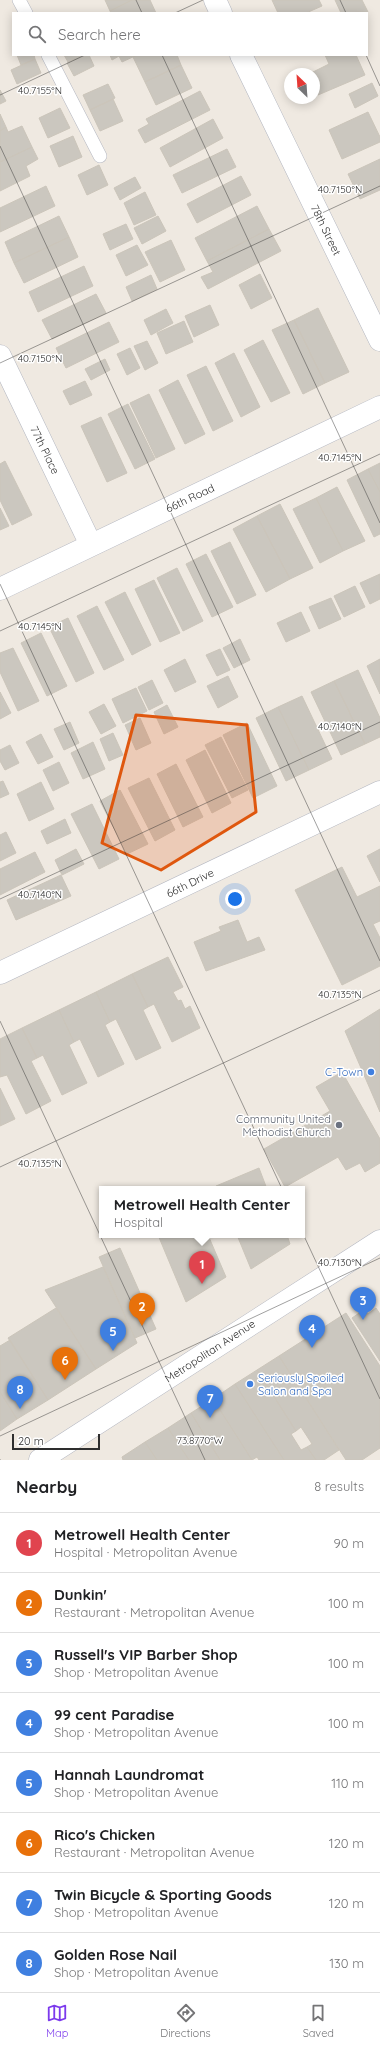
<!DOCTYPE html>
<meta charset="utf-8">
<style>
:root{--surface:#fff;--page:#f6f6f6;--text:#202124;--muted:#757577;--line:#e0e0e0;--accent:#7c3aed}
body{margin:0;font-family:Quicksand,sans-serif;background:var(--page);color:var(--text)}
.compass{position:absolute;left:284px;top:68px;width:36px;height:36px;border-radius:50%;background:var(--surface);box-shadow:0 2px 10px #0003;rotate:335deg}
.scale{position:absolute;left:12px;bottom:10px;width:88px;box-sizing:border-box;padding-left:4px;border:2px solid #2e2e2e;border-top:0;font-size:11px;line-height:14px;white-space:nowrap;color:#2e2e2e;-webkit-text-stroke:3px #fff;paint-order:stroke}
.you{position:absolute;left:235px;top:899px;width:14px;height:14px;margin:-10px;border:3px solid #fff;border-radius:50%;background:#1a73e8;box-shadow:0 0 0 6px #1a73e833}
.badge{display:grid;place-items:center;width:26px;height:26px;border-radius:50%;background:var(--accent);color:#fff;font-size:13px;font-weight:700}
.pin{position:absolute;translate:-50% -33px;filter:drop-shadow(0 1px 2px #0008)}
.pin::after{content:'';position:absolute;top:21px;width:14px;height:12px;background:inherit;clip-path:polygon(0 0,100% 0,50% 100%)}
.popup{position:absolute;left:99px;top:1186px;width:206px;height:52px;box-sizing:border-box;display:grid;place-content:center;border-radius:0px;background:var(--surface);filter:drop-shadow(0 1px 3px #0005);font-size:13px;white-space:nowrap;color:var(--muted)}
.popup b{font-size:15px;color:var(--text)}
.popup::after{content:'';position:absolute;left:50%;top:100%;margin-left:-8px;border:8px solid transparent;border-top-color:var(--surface)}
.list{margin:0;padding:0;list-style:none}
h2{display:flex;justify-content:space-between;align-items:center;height:52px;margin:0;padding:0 16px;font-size:17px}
h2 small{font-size:13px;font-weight:400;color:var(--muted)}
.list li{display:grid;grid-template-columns:26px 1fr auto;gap:12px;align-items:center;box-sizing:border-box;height:60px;padding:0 16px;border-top:1px solid var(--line)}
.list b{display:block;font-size:15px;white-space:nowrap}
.list p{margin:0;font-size:13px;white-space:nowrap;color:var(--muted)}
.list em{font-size:13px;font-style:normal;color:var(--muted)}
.icon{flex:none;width:22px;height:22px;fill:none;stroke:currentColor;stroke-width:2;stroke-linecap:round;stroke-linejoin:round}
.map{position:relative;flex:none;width:380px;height:1460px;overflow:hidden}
.search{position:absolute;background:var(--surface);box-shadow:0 2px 10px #0003;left:12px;right:12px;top:12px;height:44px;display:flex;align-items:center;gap:10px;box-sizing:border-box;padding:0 14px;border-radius:0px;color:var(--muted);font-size:15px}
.sheet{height:532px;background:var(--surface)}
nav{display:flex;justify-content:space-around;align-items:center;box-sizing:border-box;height:56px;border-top:1px solid var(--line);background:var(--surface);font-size:11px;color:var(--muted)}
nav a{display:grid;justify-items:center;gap:2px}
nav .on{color:var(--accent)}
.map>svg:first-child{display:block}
</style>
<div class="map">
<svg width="380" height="1460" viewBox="0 0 380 1460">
<rect width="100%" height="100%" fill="#efe9e1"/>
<path fill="#cbc7bf" stroke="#cbc5ba" d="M105 0H132L110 11Z
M132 0H150L156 13H111L110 11Z
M272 0H319L322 6 306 13H278Z
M335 0H362L368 12 341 13Z
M17 55H34L35 59 21 65Z
M64 55H84L68 62Z
M84 55H89L94 66 74 76 67 63Z
M110 55H137L122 62 119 56 112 60Z
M137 55H177L181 65 145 82 133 57Z
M325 55H356L365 75 318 95 314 86V74H309L329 64Z
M35 59 41 73 17 84 11 70Z
M181 65 192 88 156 105 145 82Z
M372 83 378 96 355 108 349 94Z
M108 84 115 98 90 110 83 95Z
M0 90 6 101 0 104Z
M200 91 210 110 145 143 138 130 149 124 146 119Z
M113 99 123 121 100 131 90 110Z
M60 108 70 128 48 138 39 118Z
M368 112 380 137V142L342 159 329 130Z
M0 114 6 127 0 131Z
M213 119 223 138 170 167 160 148Z
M22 126 32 147 0 162V131L6 127 8 132Z
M73 136 82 157 59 167 50 146Z
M32 147 38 159 26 166 30 176 0 191V162Z
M227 149 236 167 182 193 173 175Z
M380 159V190L360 199 348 174Z
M99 165 108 185 87 195 78 175Z
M241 176 251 195 197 223 187 204Z
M135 177 141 188 120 200 114 188Z
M46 186 55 206 0 232V208Z
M145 192 156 215 134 225 124 203Z
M257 206 269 229 207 261 195 238Z
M59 216 69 237 14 263 5 242Z
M158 216 166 231 142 244 134 228Z
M126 224 133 239 110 250 103 234Z
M269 229 281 251 208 289 201 277 213 272 207 261Z
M69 237 78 257 24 283 14 263Z
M171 240 185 270 160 282 145 252Z
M137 245 148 265 126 276 116 255Z
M84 266 93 286 38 312 29 292Z
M260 274 272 298 251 309 239 285Z
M151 275 157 289 132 301 126 287Z
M96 294 106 313 52 339 42 320Z
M210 305 219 325 194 337 185 316Z
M318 308 349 372 325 383 294 320Z
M166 309 173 323 151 335 144 320Z
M294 320 325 383 303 394 272 330Z
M184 321 193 342 166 354 157 333Z
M109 322 119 342 66 368 56 348Z
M263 340 290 393 271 402 244 350Z
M147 341 158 363 145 370 134 346Z
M130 348 140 368 127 375 117 354Z
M234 353 260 407 241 417 215 363Z
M105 359 110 370 91 380 85 369Z
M206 366 233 421 213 431 187 375Z
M178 380 205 434 185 444 159 390Z
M85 381 92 395 70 405 63 391Z
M149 394 175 449 156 458 130 403Z
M128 404 155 459 135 469 108 414Z
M101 417 127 473 107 482 81 426Z
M5 461 32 515 12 525 0 500V464Z
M380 463V492L368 469Z
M368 469 380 492V534L374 537 347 480Z
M337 487 365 541 343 551 316 498Z
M316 498 343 551 320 563 293 509Z
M280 504 313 568 290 579 257 516Z
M0 508 9 526 0 530Z
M257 516 290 579 266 592 233 529Z
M230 542 256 595 237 604 211 551Z
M206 554 233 607 212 617 186 564Z
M177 568 203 621 183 631 157 578Z
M380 574V599L370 604 360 583Z
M154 580 180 633 160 642 135 589Z
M355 586 365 607 344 617 334 596Z
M125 592 151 645 132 655 105 602Z
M331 598 341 619 319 629 309 607Z
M97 606 124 660 104 670 77 616Z
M301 612 310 631 286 642 277 623Z
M68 618 94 673 76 682 49 627Z
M41 633 67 686 47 696 21 643Z
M240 639 250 660 234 668 223 648Z
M13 648 39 701 18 711 0 672V653Z
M220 649 230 670 217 676 206 655Z
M185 659 196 682 175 692 164 670Z
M380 659V694L367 666Z
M358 670 380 718V737L365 744 334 681Z
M228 676 238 697 218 708 207 686Z
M152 680 163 703 149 710 138 687Z
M334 681 365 744 341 755 311 692Z
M136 688 147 711 123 723 112 699Z
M0 692 11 713 0 719Z
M302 696 332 759 309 770 278 707Z
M104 704 116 726 101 734 89 712Z
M167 705 178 727 164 734 154 712Z
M278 707 309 770 286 781 256 718Z
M140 718 151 743 136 750 125 725Z
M70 722 79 743 64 750 54 729Z
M247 723 277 786 253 798 223 735Z
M113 733 123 755 109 761 100 739Z
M41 734 53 757 38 764 26 742Z
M221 737 248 790 232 798 205 745Z
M93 742 105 769 83 779 71 753Z
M10 745 19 763 5 770 0 761V750Z
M205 750 231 803 212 813 186 760Z
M59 762 69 783 53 791 43 770Z
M176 764 203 817 183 827 157 774Z
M149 778 175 830 155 841 128 788Z
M3 781 9 794 0 798V782Z
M41 782 54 809 29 821 17 794Z
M120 790 148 844 127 854 100 801Z
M92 804 119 859 99 869 71 814Z
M65 819 71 833 47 844 41 831Z
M6 832 16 853 0 861V835Z
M76 849 84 864 62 875 55 860Z
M380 849V882L367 856Z
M35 852 45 872 0 895V869Z
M342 867 357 897 380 886V921L373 924 380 938V966L342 985 295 890Z
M61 875 71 896 16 920 7 900Z
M238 920 247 942 259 937 265 950 206 971 194 942 221 931 219 927Z
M168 957 183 987 173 992 178 1001 181 1000 185 1009 190 1006 200 1028 172 1042 154 1004 148 1007 132 974Z
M132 974 148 1007 143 1010 161 1048 136 1060 116 1019 110 1022 96 992Z
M96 992 110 1022 105 1025 124 1064 98 1077 80 1039 74 1042 59 1010Z
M380 1009V1112L345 1031Z
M59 1010 74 1042 69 1045 87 1083 62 1095 43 1055 37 1058 22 1028Z
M22 1028 37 1058 31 1061 51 1101 26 1114 7 1075 0 1077V1039Z
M342 1072 380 1139V1163L365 1172 360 1163 346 1170 338 1157 285 1187 264 1149 330 1111 316 1087Z
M0 1088 15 1119 0 1126Z
M259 1168 267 1189H218L216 1186Z
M158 1235H208L226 1277 186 1302Z
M237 1235H287L290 1244 251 1269Z
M120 1248 156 1329 135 1338 99 1257Z
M103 1267 137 1343 96 1369 45 1290Z
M56 1308 96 1369 48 1400 8 1338Z
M376 1308 380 1314V1361L352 1318 362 1311 368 1314Z
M346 1313 380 1366V1448L362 1460H346L279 1356Z
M10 1340 48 1400 17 1419 0 1392V1346Z
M279 1356 339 1450 324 1460H316L307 1447 312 1444 301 1427 296 1431 257 1370Z
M257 1370 296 1431 291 1434 301 1450 307 1447 316 1460H284L235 1384Z
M235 1384 284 1460H259L257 1457 252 1460 213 1399Z
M0 1392 17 1419 0 1431Z
M213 1399 252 1460H220L191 1413Z
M191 1413 220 1460H189L168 1428Z
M168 1428 189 1460H157L145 1442Z
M145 1442 157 1460H123L122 1457Z"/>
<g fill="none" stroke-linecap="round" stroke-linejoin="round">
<g stroke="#b4b7c1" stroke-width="14">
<path id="lane" d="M19 0 26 13
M48 55 100 156"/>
</g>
<g stroke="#b4b7c1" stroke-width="23">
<path id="street" d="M215 0 221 13
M241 55 380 340
M0 356 91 545
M0 589 380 407
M0 973 380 792"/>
</g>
<g stroke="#b4b7c1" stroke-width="23">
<path id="secondary" d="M40 1460 380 1241"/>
</g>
<use href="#lane" stroke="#fff" stroke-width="13"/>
<use href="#street" stroke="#fff" stroke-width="22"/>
<use href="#secondary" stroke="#fff" stroke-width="22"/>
</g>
<path fill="#df570e" fill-opacity="0.2" stroke="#df570e" stroke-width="3" stroke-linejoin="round" d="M136 715 247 725 256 812 161 870 102 843Z"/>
<path fill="none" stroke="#2e2e2e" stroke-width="1" stroke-opacity="0.45" d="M136 0 142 13M340 0 346 13M175 13 203 0M162 55 380 523M366 55 380 86M0 95 85 55M0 146 380 961M0 363 380 186M0 584 380 1399M0 631 380 454M0 899 380 722M0 1021 205 1460M0 1167 380 990M0 1436 380 1258M0 1459V1460"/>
<g fill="#3f7fe0" stroke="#fff" stroke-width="1.5">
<circle cx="371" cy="1072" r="4"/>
<circle cx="250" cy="1384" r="4"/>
</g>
<circle fill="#6b7280" stroke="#fff" stroke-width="1.5" cx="339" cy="1125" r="4"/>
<g text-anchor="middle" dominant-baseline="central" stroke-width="3" stroke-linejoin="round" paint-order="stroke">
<g font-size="11" fill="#2e2e2e" stroke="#fff">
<text transform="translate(326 230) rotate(64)">78th Street</text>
<text transform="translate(45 450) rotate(64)">77th Place</text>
<text transform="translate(190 498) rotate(-25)">66th Road</text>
<text transform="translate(190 883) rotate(-26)">66th Drive</text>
<text transform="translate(210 1351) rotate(-33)">Metropolitan Avenue</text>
</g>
<g font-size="11" fill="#366cbe" stroke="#fff" text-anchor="end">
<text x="363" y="1072">C-Town</text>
<text x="258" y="1378" text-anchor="start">Seriously Spoiled<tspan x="258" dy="13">Salon and Spa</tspan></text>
</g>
<g font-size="11" fill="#5b616d" stroke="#fff" text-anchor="end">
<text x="331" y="1119">Community United<tspan x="331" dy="13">Methodist Church</tspan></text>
</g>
</g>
<g font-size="10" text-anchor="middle" fill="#2e2e2e" stroke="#fff" stroke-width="3" stroke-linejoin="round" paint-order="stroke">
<text x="40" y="94">40.7155°N</text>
<text x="340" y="193">40.7150°N</text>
<text x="40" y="362">40.7150°N</text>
<text x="340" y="461">40.7145°N</text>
<text x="40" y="630">40.7145°N</text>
<text x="340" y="730">40.7140°N</text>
<text x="40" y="898">40.7140°N</text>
<text x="340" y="998">40.7135°N</text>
<text x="40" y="1167">40.7135°N</text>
<text x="340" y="1266">40.7130°N</text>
<text x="200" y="1444">73.8770°W</text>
</g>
</svg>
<svg class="compass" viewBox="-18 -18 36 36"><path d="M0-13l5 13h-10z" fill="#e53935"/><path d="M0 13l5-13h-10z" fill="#757577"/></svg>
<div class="scale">20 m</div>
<div class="you"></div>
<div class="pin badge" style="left:202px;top:1284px;background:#e0444e">1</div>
<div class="popup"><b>Metrowell Health Center</b>Hospital</div>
<div class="pin badge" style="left:142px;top:1326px;background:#e8710a">2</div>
<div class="pin badge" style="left:363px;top:1320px;background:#3f7fe0">3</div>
<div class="pin badge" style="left:312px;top:1348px;background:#3f7fe0">4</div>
<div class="pin badge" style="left:113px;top:1351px;background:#3f7fe0">5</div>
<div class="pin badge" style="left:65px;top:1380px;background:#e8710a">6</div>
<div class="pin badge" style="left:210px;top:1418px;background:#3f7fe0">7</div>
<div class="pin badge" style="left:20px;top:1409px;background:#3f7fe0">8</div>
<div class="search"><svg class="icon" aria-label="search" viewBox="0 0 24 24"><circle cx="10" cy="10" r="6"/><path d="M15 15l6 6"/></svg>Search here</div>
</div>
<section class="sheet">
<h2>Nearby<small>8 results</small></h2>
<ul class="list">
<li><span class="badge" style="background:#e0444e">1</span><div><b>Metrowell Health Center</b><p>Hospital · Metropolitan Avenue</p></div><em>90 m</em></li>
<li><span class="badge" style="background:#e8710a">2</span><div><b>Dunkin'</b><p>Restaurant · Metropolitan Avenue</p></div><em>100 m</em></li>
<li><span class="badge" style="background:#3f7fe0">3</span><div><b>Russell's VIP Barber Shop</b><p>Shop · Metropolitan Avenue</p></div><em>100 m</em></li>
<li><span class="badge" style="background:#3f7fe0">4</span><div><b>99 cent Paradise</b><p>Shop · Metropolitan Avenue</p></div><em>100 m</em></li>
<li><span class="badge" style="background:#3f7fe0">5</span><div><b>Hannah Laundromat</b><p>Shop · Metropolitan Avenue</p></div><em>110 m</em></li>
<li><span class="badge" style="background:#e8710a">6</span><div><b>Rico's Chicken</b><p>Restaurant · Metropolitan Avenue</p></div><em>120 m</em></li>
<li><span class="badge" style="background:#3f7fe0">7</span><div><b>Twin Bicycle &amp; Sporting Goods</b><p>Shop · Metropolitan Avenue</p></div><em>120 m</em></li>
<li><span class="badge" style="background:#3f7fe0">8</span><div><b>Golden Rose Nail</b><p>Shop · Metropolitan Avenue</p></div><em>130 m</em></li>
</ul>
</section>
<nav>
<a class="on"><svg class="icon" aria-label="map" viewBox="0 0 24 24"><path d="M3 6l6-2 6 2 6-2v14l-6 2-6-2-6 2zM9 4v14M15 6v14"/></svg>Map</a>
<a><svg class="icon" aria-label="directions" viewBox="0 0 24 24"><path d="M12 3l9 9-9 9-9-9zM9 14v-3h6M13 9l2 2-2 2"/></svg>Directions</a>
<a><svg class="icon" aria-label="saved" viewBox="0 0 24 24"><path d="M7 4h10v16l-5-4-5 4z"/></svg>Saved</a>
</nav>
